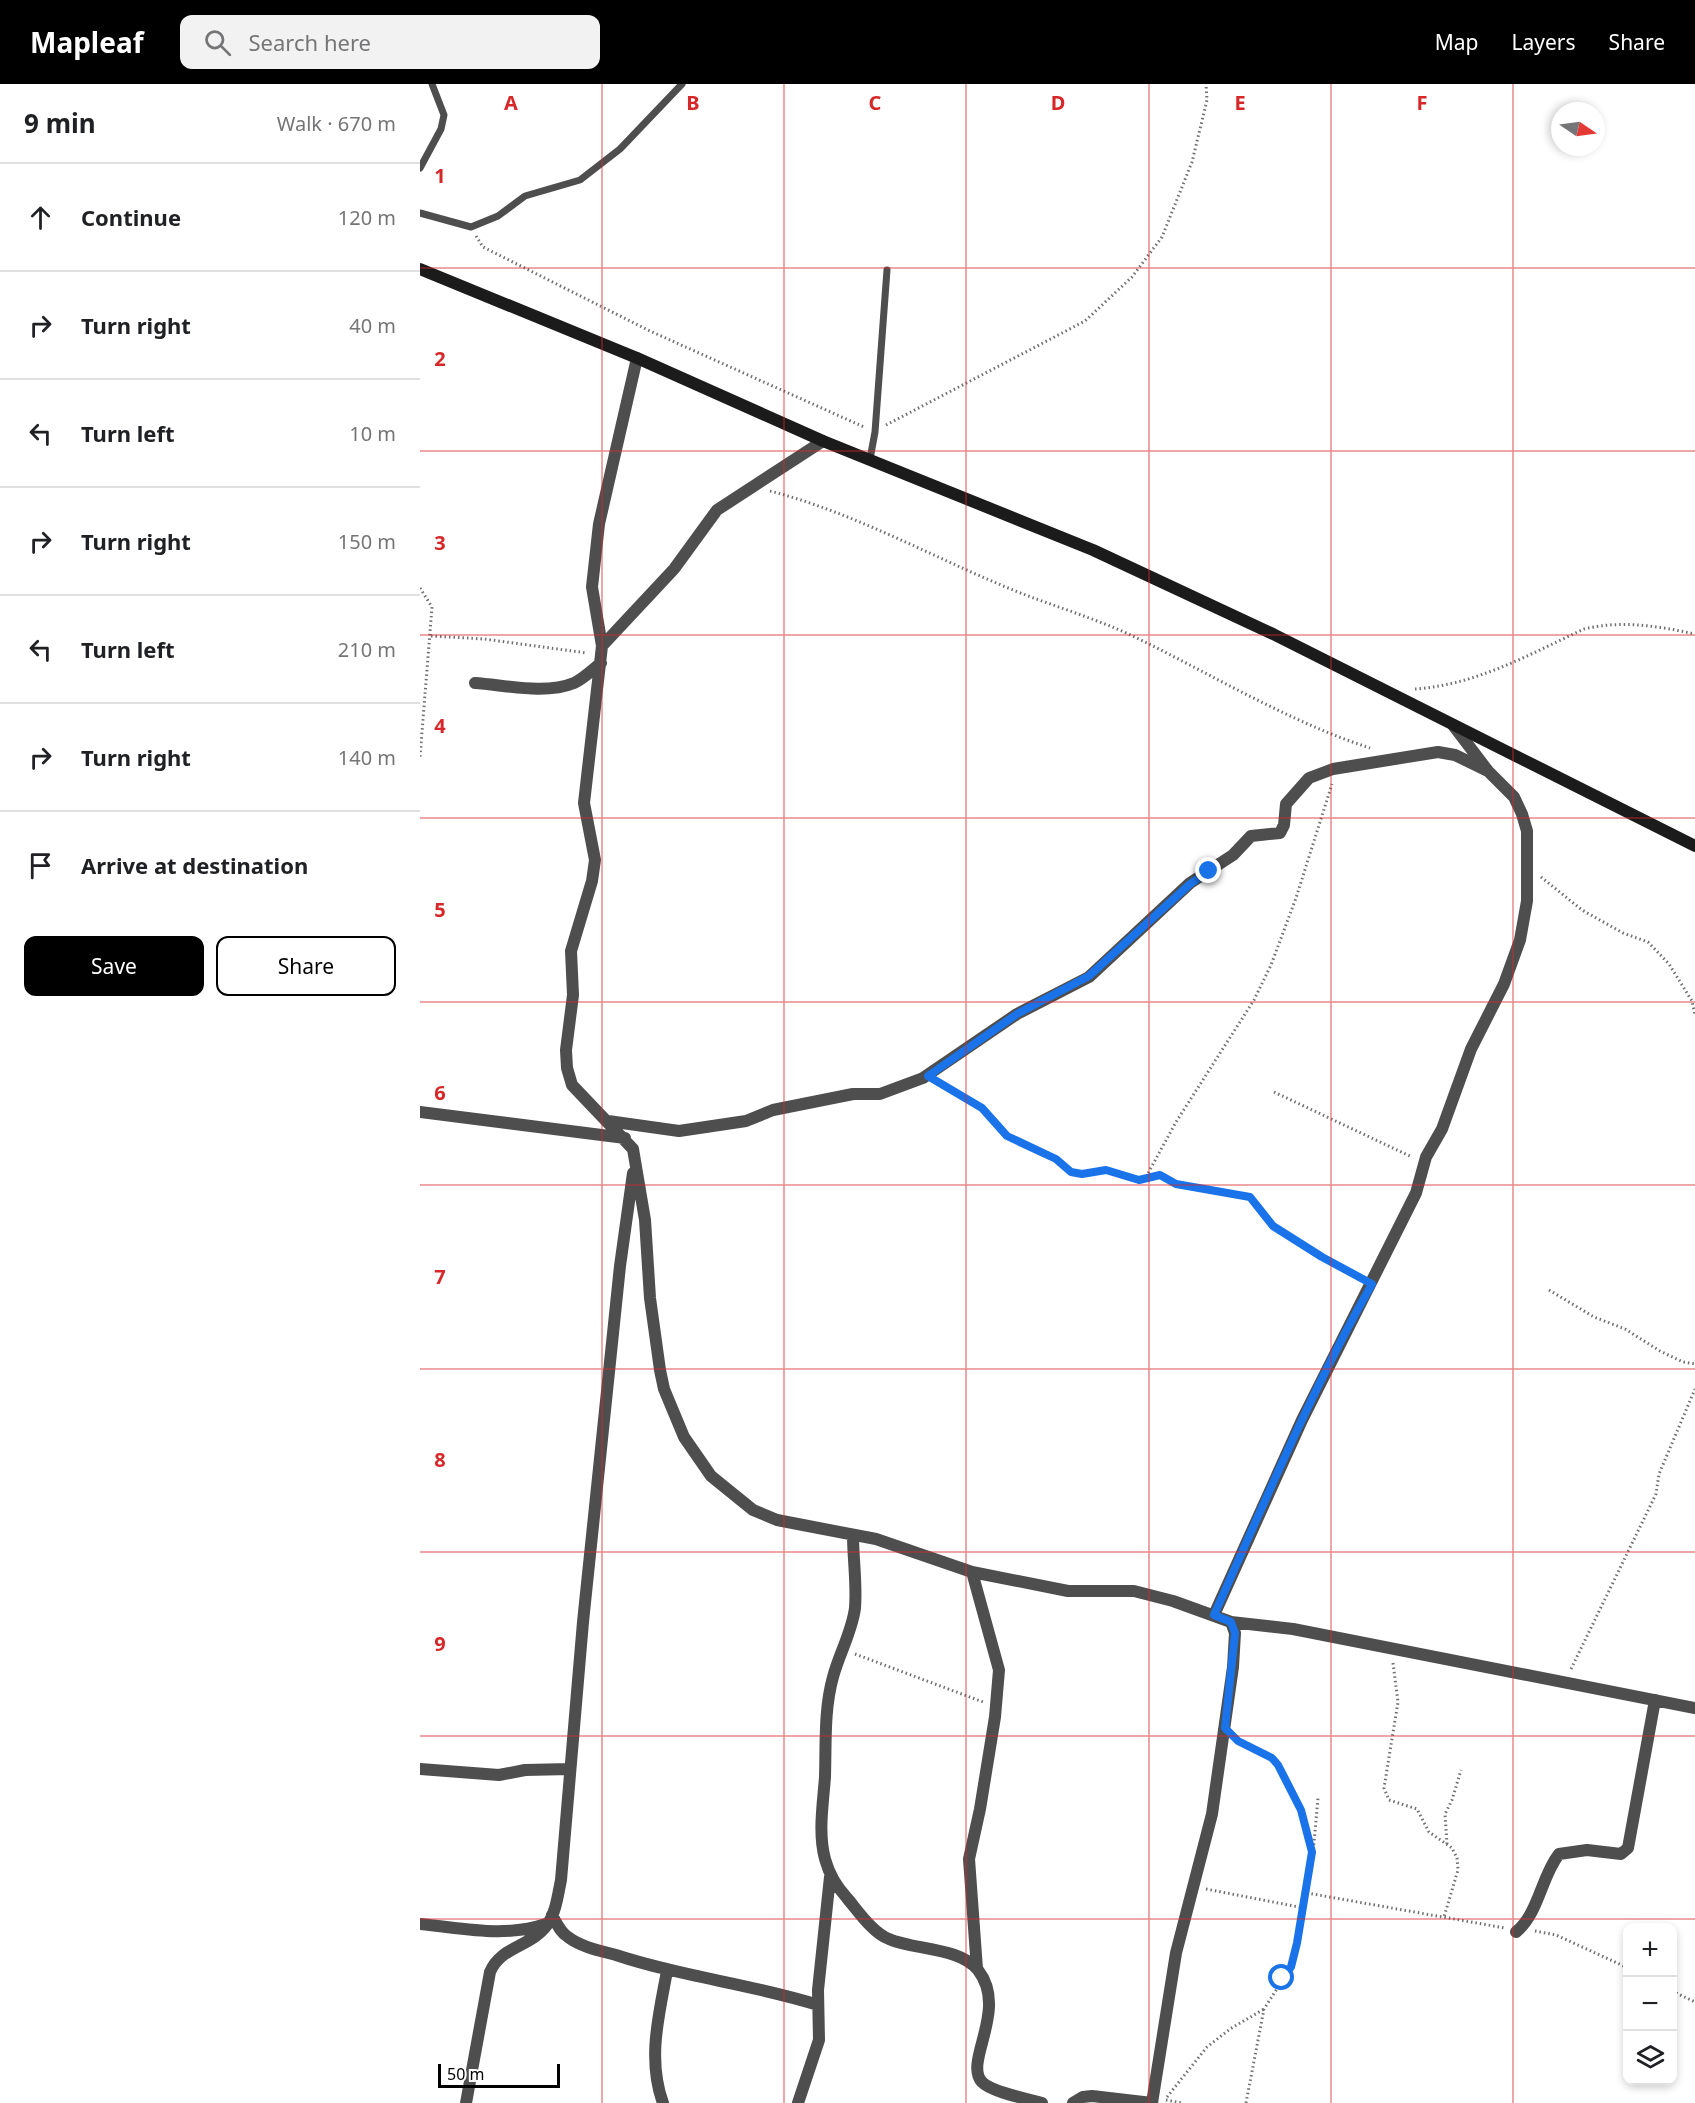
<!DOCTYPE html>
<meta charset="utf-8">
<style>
:root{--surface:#fff;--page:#f2f2f2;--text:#202124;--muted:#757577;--line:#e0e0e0;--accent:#000}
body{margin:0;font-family:"Noto Sans",sans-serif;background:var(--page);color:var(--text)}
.controls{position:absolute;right:18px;bottom:18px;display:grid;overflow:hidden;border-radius:12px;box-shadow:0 3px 9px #0003}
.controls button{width:54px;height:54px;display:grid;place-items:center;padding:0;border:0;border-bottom:2px solid var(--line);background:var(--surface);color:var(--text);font:30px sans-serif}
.compass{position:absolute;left:1131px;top:18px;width:54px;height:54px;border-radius:50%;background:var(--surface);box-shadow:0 3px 9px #0003;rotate:103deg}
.scale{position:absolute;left:18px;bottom:15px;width:122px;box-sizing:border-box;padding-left:6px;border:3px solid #000;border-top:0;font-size:16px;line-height:21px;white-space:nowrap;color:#000;-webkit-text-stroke:4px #fff;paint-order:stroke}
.stop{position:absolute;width:18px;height:18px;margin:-14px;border:4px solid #1a73e8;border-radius:50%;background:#fff}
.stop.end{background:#1a73e8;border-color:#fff;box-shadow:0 2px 6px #0008}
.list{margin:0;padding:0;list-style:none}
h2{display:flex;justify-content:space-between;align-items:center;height:78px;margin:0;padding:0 24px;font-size:26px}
h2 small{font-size:20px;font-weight:400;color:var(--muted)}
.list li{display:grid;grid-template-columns:39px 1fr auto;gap:18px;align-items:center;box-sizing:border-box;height:108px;padding:0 24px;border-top:2px solid var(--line)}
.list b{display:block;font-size:22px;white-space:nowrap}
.list em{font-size:20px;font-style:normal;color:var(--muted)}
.actions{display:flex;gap:12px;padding:18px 24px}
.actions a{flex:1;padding:14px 0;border:2px solid var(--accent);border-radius:12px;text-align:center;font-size:21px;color:var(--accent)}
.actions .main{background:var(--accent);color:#fff}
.icon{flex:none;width:33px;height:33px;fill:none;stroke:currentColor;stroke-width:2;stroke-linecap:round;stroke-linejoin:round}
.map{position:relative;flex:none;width:1275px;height:2019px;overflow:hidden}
header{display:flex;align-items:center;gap:36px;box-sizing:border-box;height:84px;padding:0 30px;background:var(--accent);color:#fff}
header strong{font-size:28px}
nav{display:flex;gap:33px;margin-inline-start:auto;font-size:21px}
.search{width:420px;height:54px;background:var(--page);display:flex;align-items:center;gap:15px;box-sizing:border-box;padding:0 21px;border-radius:12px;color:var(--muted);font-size:22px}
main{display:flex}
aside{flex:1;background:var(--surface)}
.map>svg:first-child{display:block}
</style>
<header>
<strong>Mapleaf</strong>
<div class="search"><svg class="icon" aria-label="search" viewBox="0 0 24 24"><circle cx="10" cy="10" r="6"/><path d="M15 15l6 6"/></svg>Search here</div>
<nav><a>Map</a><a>Layers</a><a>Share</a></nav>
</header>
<main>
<aside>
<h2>9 min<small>Walk · 670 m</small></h2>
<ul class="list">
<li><svg class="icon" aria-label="ahead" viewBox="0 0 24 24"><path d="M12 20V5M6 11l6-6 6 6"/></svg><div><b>Continue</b></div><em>120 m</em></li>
<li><svg class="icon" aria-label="right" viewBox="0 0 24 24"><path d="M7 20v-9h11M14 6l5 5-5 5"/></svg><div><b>Turn right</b></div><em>40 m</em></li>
<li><svg class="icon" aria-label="left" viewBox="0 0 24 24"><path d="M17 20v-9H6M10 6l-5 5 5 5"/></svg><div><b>Turn left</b></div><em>10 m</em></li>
<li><svg class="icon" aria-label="right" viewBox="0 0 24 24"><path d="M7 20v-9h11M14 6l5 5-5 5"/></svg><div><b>Turn right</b></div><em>150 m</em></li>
<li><svg class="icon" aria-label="left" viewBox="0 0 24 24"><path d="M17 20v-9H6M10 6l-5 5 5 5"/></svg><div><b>Turn left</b></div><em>210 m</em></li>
<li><svg class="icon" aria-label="right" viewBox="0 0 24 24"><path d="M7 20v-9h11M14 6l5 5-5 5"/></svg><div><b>Turn right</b></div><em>140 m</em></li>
<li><svg class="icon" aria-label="arrive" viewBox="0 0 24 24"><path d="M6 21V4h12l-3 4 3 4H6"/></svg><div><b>Arrive at destination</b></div></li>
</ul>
<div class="actions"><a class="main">Save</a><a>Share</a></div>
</aside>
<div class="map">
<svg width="1275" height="2019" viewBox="0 0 1275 2019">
<rect width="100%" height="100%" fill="#fff"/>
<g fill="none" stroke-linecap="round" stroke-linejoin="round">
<path stroke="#707070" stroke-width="3" stroke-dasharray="1.5 3" stroke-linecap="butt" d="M56 152 63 163 230 247 444 343
M466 341 665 237 712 193 742 153 772 78 787 16 786 0
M350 407C431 428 505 469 581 501 627 521 675 533 721 556 796 593 870 638 950 664
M0 504 12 523 0 673
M11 552 64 555 167 569
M995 605C1056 601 1110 570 1164 545 1201 536 1238 542 1275 550
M1121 793 1162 826 1203 849 1228 858 1249 880 1272 917 1275 931
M520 999 562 1024 587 1051 636 1075 651 1088 662 1090 686 1086 719 1096 740 1091 756 1100 830 1113 853 1142 940 1194
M854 1008 992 1073
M726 1093 756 1038 834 916 851 881 876 814 912 700
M1129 1206 1174 1233 1205 1245 1240 1267 1263 1278 1275 1280
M435 1570 563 1618
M973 1579 978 1618 964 1704 969 1716 997 1725 1009 1748 1032 1764 1037 1774 1038 1786 1024 1833
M1151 1585 1236 1410 1239 1390 1275 1305
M816 1655 852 1674 858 1681 881 1727 892 1767
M1027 1760 1025 1730 1032 1716 1041 1686
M786 1805 884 1824
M887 1809 1085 1844
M1115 1847 1136 1851 1208 1884
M1252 1907 1275 1918
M747 2013 787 1963 810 1945 844 1925
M746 2016 762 2019
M826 2019 844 1925 871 1883 877 1859 892 1781 898 1714"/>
<path stroke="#4e4e4e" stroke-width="7" d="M0 84 21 45 24 31 12 0
M0 129 51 143 78 132 105 112 160 96 200 65 262 0
M450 375 455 348 467 186"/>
<path stroke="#4e4e4e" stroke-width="12" d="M217 274 179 440 172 503 182 562 164 719 175 776 172 797 151 867 153 911 146 966 147 984 152 1001 213 1065 225 1136 230 1214 240 1286 244 1305 264 1353 291 1392 333 1426 357 1436 456 1455 552 1488 648 1507H714L753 1517 811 1538 873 1545 1275 1624
M182 562 254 485 297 426 403 357
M55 599C85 601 125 611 154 599 163 595 172 586 181 579
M0 1028 205 1054
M188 1037 259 1047 326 1037 353 1026 433 1010H460L503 994 597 930 669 893 770 799 813 771 831 752 860 749 864 741 866 720 889 694 913 685 1018 668 1035 671 1068 687
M433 1451C433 1475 437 1500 435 1524 432 1548 419 1570 413 1593 404 1625 406 1660 405 1693 403 1720 398 1749 405 1775 409 1790 416 1802 427 1814 438 1827 453 1849 469 1855 493 1866 540 1863 558 1886 589 1926 543 1978 562 1998 571 2008 608 2015 622 2019
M552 1488 579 1586 575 1633 560 1725 549 1775 557 1885
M794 1531 882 1336 996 1109 1006 1073 1022 1045 1051 965 1084 900 1100 856 1107 817V747L1102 730 1094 713 1068 687 1033 641
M0 1685 79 1691 105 1686 150 1685
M132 1831C137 1840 140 1848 148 1853 161 1863 181 1867 196 1871 262 1893 332 1900 398 1921
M0 1840C43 1844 84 1854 126 1840
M1096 1848C1119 1829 1121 1793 1139 1770L1167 1766 1201 1770 1208 1764 1235 1616
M46 2019 70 1888C81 1862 111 1863 127 1841 136 1829 138 1810 141 1796L163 1538 200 1182 213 1089
M243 2019C227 1975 239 1931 247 1887
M378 2019 399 1956 398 1906 410 1793
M653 2019 663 2013 672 2012 732 2019
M732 2019 756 1869 792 1730 813 1583 815 1549 811 1538"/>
<path stroke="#1b1b1b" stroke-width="12" d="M0 185 217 274 403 357 673 466 853 550 1275 762"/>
</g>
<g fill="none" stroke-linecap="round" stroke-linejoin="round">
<path stroke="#1a73e8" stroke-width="8" d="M789 787 770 800 669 892 597 930 508 992 562 1024 587 1052 636 1075 651 1088 662 1090 686 1086 719 1096 740 1091 756 1100 830 1113 853 1142 902 1173 952 1200C891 1307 844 1420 794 1531L811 1538 815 1549 805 1644 818 1657 852 1674 858 1681 881 1726 892 1768 877 1859 871 1883 862 1894"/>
</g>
<path fill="none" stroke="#d62828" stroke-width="1.5" stroke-opacity="0.55" d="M182 0V2019M364 0V2019M546 0V2019M729 0V2019M911 0V2019M1093 0V2019M0 184H1275M0 367H1275M0 551H1275M0 734H1275M0 918H1275M0 1101H1275M0 1285H1275M0 1468H1275M0 1652H1275M0 1835H1275"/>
<g font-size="20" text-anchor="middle" font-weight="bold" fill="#d62828" stroke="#fff" stroke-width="6" stroke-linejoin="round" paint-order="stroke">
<text x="91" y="26">A</text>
<text x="273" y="26">B</text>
<text x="455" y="26">C</text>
<text x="638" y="26">D</text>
<text x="820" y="26">E</text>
<text x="1002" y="26">F</text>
<text x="20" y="99">1</text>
<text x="20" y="282">2</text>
<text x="20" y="466">3</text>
<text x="20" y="649">4</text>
<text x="20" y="833">5</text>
<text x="20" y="1016">6</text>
<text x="20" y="1200">7</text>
<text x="20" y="1383">8</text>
<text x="20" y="1567">9</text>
</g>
</svg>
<div class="controls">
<button>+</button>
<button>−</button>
<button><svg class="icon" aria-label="layers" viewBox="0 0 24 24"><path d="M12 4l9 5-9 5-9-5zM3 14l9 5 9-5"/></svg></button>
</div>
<svg class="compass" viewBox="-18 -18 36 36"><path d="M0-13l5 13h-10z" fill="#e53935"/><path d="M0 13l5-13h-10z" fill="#757577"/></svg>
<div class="scale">50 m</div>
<div class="stop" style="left:862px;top:1894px"></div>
<div class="stop end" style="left:789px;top:787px"></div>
</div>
</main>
